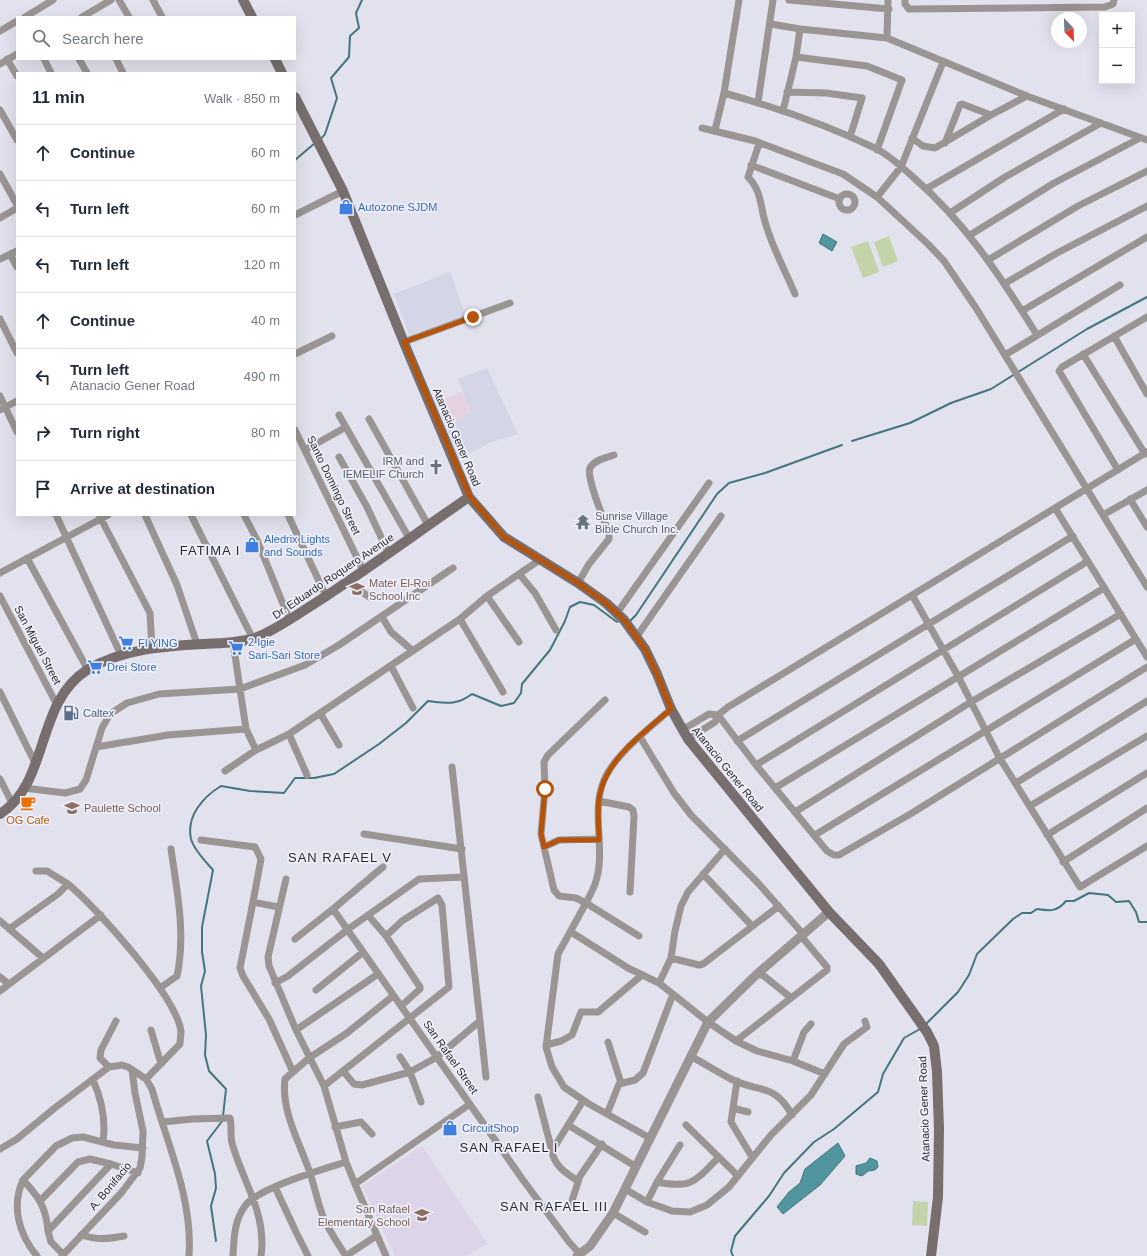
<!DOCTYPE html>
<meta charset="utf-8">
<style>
:root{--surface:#fff;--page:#f2f2f3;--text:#1f2937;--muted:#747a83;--line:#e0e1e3}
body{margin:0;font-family:Helvetica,sans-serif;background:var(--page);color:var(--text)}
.controls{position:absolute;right:12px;top:12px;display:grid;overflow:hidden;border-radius:0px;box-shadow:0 4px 16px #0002}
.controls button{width:36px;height:36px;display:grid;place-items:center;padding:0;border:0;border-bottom:1px solid var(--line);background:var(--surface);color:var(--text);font:20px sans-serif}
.compass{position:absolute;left:1051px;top:12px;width:36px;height:36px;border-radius:50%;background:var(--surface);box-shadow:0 4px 16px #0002;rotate:157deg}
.stop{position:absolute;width:12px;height:12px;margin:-9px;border:3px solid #b45309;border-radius:50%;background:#fff}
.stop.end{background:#b45309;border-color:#fff;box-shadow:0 1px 4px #0008}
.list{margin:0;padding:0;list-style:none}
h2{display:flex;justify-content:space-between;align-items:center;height:52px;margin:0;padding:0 16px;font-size:17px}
h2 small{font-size:13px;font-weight:400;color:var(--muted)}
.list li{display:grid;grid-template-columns:26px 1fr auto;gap:12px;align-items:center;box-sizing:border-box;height:56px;padding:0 16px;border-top:1px solid var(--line)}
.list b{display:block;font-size:15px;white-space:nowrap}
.list p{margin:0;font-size:13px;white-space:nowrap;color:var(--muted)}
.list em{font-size:13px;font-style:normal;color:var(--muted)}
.icon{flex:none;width:22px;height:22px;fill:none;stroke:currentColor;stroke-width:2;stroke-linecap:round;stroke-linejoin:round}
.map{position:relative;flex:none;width:1147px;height:1256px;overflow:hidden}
.search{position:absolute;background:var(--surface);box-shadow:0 4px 16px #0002;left:16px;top:16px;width:280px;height:44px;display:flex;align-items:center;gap:10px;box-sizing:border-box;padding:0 14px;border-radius:0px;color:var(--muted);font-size:15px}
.panel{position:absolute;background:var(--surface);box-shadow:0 4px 16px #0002;left:16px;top:72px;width:280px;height:444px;border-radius:0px}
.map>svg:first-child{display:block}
</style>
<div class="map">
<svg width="1147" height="1256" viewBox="0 0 1147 1256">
<rect width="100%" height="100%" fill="#e1e2ed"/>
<path fill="#e5d2e3" d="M463 391 471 413 447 429 435 402Z"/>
<path fill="#d4d6e7" d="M450 272 466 317 410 337 394 294Z
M487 368 518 434 489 443 459 460 447 429 471 412 458 379Z"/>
<path fill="#ded4e9" d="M422 1146 488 1244 466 1256H395L362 1186Z"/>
<path fill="#c3d4ab" d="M889 236 898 261 883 267 874 242Z
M868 241 879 272 863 278 851 247Z
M913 1201 928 1202 927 1226 912 1225Z"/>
<path fill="#51959e" stroke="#45757d" d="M823 234 837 242 832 251 819 243Z
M838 1143 845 1156 820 1185 783 1214 777 1207 789 1192 800 1183 805 1169Z
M870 1158 877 1161 878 1167 875 1170 868 1171 862 1176 856 1174V1166L866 1163Z"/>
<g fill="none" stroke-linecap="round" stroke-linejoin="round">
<path stroke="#45757d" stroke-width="2" d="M321 139 325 134 337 98 331 78 349 57 350 36 359 28 356 13 362 0
M295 160 315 143
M852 441 910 423 951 403 991 389 1087 329 1147 297
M629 622 636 615 717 494 729 483 765 473 842 445
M925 1025 958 992 969 975 977 954 1013 919 1022 913H1031L1037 909C1050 911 1057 912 1066 901H1074L1089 893 1108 895 1116 902 1129 901 1136 912 1139 922H1147
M223 1116 226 1089 209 1071 205 1055 206 1035 201 986 205 971 202 952V927L213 870C206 862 194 850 191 839 186 816 203 797 221 786L250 791 284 793 295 778H314L334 774 379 744 406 723 428 701C446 703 456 706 472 694L501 706 514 703 521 693 522 684 550 650 565 621 570 607 580 602 594 605 617 622
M216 1241 211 1206 216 1188 215 1174 207 1141 223 1120
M733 1256 731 1251 735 1236 769 1196 784 1173 814 1142 834 1129 878 1092 883 1074 904 1038 920 1029"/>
<path stroke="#9a9493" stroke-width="7" d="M119 0 129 17
M153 0 162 17
M789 0 889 9
M905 0V4L909 9 1105 7 1113 4 1114 0
M25 17 53 0
M82 17 111 0
M771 24 800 29 887 38 1027 96 1147 140
M0 31 17 21
M887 38 888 0
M796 57 867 66 902 80 877 150
M7 59 17 76
M44 59 51 73
M79 59 87 73
M116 59 123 73
M0 64 17 54
M787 92 826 93 862 98 850 137
M724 93C775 107 829 126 877 149 890 156 902 167 913 177 965 222 1001 277 1037 335
M758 102 773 0
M0 110 17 140
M783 111 796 57 800 29
M702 128 755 141 843 174 877 197 929 245 944 261 976 308 1147 587
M715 130 724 93 739 0
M912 138 923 146 935 148 991 115 1027 96
M945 143 960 105 962 104 991 115
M759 144 748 177C763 192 760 210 767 228 774 251 786 272 795 294
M751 165 840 199
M0 174 17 205
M926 189 1064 109
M839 202a8 8 0 1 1 16 0a8 8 0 1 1-16 0Z
M877 197 901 167 943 62
M950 213 1005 177 1101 123
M295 215 343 191
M0 218 17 208
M970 235 1054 183 1140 138
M10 254 17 267
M0 259 17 251
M988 260 1078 206 1147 171
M1004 284 1057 253 1147 206
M1022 311 1147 237
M0 319 17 353
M1114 336 1147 394
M404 342 510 303
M295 354 332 336
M1083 354 1145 454
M1005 355 1120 285
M0 396 17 432
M0 410 17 401
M339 415 409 538
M369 419 428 525
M295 430 364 572
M305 450 346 427
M339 457 367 507 389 554
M1118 470 1059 371 1062 367 1147 317
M1130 499 1147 527
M1055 508 1147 657
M56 515 121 655
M99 515 150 613 152 649
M145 515 177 585 197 644
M191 515 253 639
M244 515 257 540 290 621
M288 515 326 596
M1103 515 1147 490
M27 558 88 670
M0 573 108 515
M520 575 535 593 556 630
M347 582 371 598
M578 583 589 564 609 539V534C605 521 586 479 590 468 594 460 607 457 614 455
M912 595 958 676 999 757 1080 887 1147 846
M0 596 57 705
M487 596 519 642
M617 613 709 483
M382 617 391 632 413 651
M460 619 503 692
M637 636 721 516
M233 642 246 729 256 750 289 734 460 619 487 596 541 559
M391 666 413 708
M0 692 35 763
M605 700 548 755 544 762 545 789 541 834 554 890 559 896 576 898 586 903 558 954 546 1047 552 1067 564 1087 589 1104 650 1138
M320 713 339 745
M718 715 756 765 827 851 834 855H839L912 813 1147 667
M682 730 709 714 718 715
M289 734 307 775
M640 737 674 793 691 815 758 883 803 934
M688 739 715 722 718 715 728 707 1147 452
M737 741 1073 536
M96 747 168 735 246 729
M756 765 1088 561
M225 771 256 750
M0 779 13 805
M1016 783 1147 701
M24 788 65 793 80 789 86 780 102 728 110 714 127 703 159 694 240 689 305 665 339 645 453 568
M775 788 1104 588
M599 801 629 807 633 810 634 816 630 892
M1030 806 1147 736
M795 812 971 702 1121 614
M364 834 462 849
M815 835 1136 639
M1047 835 1147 773
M201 840 255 847 261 859 253 902
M544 847 559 840 599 839
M1063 862 1147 808
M36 871H47L68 884
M703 874 752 926
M286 879 268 957 269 966 296 1030 324 1086
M278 907 253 902 240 968 243 976 269 1019 293 1072
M333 909 383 867
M368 915 386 936 420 987V989L401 1006
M0 921 43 958
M9 929 58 894 68 884C96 907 176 996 181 1031 181 1035 180 1040 180 1044L146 1079
M571 932 628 968 659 983 708 1022 736 1041 757 1051 793 1061 825 1074
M639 936 586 903C589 897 593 890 595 884 607 851 590 813 604 780 615 754 650 728 671 709
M295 939 333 909 523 1180 569 1242 580 1254
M671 958 699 965 703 964 779 906
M757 974 764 976 790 997
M0 977 9 984
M275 983 288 976 347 930 419 879 464 877
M659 983 671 958 675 931 681 906 688 892 725 849
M160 988 177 976C186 934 177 891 171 849
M316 990 362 953
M0 991 101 915
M480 1021 486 1077
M151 1030 161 1064
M296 1030 378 974
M736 1041 827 970V967L801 936
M608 1042 621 1083
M546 1045 561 1041 572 1035 581 1012H598L642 975
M690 1056C704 1063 717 1072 731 1079 758 1093 774 1082 792 1115
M400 1057 410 1072 421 1102
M793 1061 804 1032 811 1024
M109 1067 100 1058 101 1050 116 1021
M343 1071 354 1084 362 1085 410 1072 437 1057 480 1021 452 767
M93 1080C102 1100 106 1120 103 1142
M737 1081 731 1122 752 1157
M538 1097 552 1151
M583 1101 568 1125 635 1166
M733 1108 748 1112
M607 1114 619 1084 635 1080 643 1073 673 994
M163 1122 193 1119 230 1118C232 1126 230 1135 232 1143 243 1183 267 1213 261 1256
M568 1125 552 1151C554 1166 566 1173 578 1181
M686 1125 738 1176
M335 1127 361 1122 372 1134
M0 1149 17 1139 56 1107 109 1067 122 1065 128 1067 146 1079 152 1089C167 1144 193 1198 189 1256
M138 1173 111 1164 48 1231C46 1207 39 1197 23 1180L56 1146 72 1138 83 1137 114 1145 143 1148
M23 1180C11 1206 19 1235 37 1256
M657 1182C693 1189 695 1181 719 1157
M355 1184 346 1162 324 1086 449 987 442 905 438 898 402 921 386 936
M275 1187 296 1232 308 1256
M625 1189 647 1202 672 1211 690 1212 707 1205 729 1187 771 1135 811 1095 844 1044 867 1027 865 1021
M41 1200 78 1162 90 1159 111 1164
M647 1202 657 1182 680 1145
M570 1207 580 1176 602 1144
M613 1213 645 1232
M48 1231 51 1242 63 1254
M81 1235C97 1240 108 1239 124 1236
M62 1256 122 1192 140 1168 142 1157 143 1131 135 1093 132 1070
M233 1256C234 1238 234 1221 245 1206 257 1188 324 1169 346 1162
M346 1256C338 1244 330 1232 324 1219 318 1204 315 1188 310 1173 300 1143 281 1112 285 1079L309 1058 347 1033 393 996
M346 1256 376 1236
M386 1256 355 1184 470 1104"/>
<path stroke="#9a9493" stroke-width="9" d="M577 1256 590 1246 613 1213 708 1022 757 974 829 912"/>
<path stroke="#776e6d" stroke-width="10" d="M243 0 252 17
M275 59 282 73
M295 97 343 191 407 350 469 497 504 537 578 583 606 603 624 620 645 649 657 674 671 709 688 739 829 912 879 964 927 1032 934 1046 937 1072 939 1129 938 1197 931 1256
M0 814C50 782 35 703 87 670 121 649 165 646 204 644 221 643 239 643 255 638 278 629 296 615 317 602 369 568 418 532 469 497"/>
</g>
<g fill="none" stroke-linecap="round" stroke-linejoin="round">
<path stroke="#b45309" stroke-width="5" d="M473 317 404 342 470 497 504 537 578 583 606 603 624 620 645 649 657 674 671 709C646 731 610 756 601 790 596 805 599 824 599 840H559L544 847 541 834 545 789"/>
</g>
<defs>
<g id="shop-bare" transform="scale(1.2)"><path d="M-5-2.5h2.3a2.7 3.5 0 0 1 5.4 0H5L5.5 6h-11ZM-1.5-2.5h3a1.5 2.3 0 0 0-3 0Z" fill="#3f7fe0" stroke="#eeeffa" stroke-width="2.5" paint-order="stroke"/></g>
<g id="church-bare" transform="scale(1.2)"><path d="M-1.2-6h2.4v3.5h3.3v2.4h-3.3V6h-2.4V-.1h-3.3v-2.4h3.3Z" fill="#6b7280" stroke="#eeeffa" stroke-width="2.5" paint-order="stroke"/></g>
<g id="temple-bare" transform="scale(1.2)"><path d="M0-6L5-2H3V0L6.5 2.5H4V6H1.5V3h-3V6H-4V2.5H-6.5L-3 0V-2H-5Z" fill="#6b7280" stroke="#eeeffa" stroke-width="2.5" paint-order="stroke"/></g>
<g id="school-bare" transform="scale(1.2)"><path d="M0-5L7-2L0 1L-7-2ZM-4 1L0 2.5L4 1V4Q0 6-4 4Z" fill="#8d6e63" stroke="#eeeffa" stroke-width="2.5" paint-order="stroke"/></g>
<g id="supermarket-bare" transform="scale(1.2)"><path d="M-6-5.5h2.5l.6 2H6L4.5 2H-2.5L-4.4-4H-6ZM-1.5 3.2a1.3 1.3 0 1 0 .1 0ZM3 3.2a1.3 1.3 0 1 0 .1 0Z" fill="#3f7fe0" stroke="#eeeffa" stroke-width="2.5" paint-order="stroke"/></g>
<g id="fuel-bare" transform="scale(1.2)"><path d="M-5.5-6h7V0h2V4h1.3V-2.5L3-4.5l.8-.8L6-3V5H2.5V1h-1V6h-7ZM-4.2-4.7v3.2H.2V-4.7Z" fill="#5c6f8a" stroke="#eeeffa" stroke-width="2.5" paint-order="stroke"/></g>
<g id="cafe-bare" transform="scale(1.2)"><path d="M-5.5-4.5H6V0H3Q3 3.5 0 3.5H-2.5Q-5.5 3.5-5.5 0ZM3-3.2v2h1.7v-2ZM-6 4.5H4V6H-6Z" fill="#e8710a" stroke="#eeeffa" stroke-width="2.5" paint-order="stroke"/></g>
</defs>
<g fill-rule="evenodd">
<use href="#shop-bare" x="346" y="207"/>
<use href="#church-bare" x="436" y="467"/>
<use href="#temple-bare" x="583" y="522"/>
<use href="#shop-bare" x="252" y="545"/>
<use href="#school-bare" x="357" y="589"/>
<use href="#supermarket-bare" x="126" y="643"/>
<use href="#supermarket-bare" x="236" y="648"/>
<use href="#supermarket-bare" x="95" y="667"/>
<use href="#fuel-bare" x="71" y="713"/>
<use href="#cafe-bare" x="28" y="803"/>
<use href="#school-bare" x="72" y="808"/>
<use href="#shop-bare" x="450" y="1128"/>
<use href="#school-bare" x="422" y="1215"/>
</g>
<g text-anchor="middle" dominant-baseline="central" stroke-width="3.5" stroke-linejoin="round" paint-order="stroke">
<g font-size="11" fill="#366cbe" stroke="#eeeffa" text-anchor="start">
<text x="358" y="207">Autozone SJDM</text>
<text x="264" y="539">Aledrix Lights<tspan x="264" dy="13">and Sounds</tspan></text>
<text x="248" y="642">2 Igie<tspan x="248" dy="13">Sari-Sari Store</tspan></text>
<text x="138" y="643">FI YING</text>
<text x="107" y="667">Drei Store</text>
<text x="462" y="1128">CircuitShop</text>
</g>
<g font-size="11" fill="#2a2a2f" stroke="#eeeffa">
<text transform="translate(457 437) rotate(67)">Atanacio Gener Road</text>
<text transform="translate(334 485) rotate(64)">Santo Domingo Street</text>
<text transform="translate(333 576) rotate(-34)">Dr. Eduardo Roquero Avenue</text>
<text transform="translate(38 645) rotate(62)">San Miguel Street</text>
<text transform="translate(728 769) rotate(51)">Atanacio Gener Road</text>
<text transform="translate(451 1057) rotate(55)">San Rafael Street</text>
<text transform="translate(924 1109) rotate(-92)">Atanacio Gener Road</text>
<text transform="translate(110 1186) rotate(-50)">A. Bonifacio</text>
</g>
<g font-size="11" fill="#5b616d" stroke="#eeeffa" text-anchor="end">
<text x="424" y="461">IRM and<tspan x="424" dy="13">IEMELIF Church</tspan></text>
<text x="595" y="516" text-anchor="start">Sunrise Village<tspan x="595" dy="13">Bible Church Inc.</tspan></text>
</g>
<g font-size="11" fill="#785e54" stroke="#eeeffa" text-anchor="start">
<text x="369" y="583">Mater El-Roi<tspan x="369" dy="13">School Inc</tspan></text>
<text x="84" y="808">Paulette School</text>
<text x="410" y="1209" text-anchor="end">San Rafael<tspan x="410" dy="13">Elementary School</tspan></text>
</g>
<g font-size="11" fill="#4e5e75" stroke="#eeeffa" text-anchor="start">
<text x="83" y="713">Caltex</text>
</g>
<g font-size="11" fill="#c56008" stroke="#eeeffa">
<text x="28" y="820">OG Cafe</text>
</g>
<g font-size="13" letter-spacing="1" fill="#2a2a2f" stroke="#eeeffa">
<text x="210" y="550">FATIMA I</text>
<text x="340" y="857">SAN RAFAEL V</text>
<text x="509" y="1147">SAN RAFAEL I</text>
<text x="554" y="1206">SAN RAFAEL III</text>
</g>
</g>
</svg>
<div class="controls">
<button>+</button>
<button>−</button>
</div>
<svg class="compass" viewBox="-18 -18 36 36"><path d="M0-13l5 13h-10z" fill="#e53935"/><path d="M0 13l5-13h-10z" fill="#747a83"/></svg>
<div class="stop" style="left:545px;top:789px"></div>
<div class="stop end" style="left:473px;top:317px"></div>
<div class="search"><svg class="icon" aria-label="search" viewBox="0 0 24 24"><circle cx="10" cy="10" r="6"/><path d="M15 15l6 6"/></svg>Search here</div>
<section class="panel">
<h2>11 min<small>Walk · 850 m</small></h2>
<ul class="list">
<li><svg class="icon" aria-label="ahead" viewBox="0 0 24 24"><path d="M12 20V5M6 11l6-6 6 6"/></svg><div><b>Continue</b></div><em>60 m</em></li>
<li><svg class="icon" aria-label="left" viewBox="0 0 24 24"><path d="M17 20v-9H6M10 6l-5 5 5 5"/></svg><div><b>Turn left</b></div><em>60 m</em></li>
<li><svg class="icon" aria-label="left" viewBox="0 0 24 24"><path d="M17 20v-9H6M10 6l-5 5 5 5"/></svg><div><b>Turn left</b></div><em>120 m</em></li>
<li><svg class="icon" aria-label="ahead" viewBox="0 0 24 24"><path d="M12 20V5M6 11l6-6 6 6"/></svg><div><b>Continue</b></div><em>40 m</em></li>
<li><svg class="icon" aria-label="left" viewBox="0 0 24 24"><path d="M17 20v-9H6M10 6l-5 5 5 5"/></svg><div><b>Turn left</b><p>Atanacio Gener Road</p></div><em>490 m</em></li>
<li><svg class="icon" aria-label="right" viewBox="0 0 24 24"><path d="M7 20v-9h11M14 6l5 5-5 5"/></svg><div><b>Turn right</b></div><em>80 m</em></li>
<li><svg class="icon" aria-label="arrive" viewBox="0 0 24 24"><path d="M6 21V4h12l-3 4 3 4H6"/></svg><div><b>Arrive at destination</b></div></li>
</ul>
</section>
</div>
